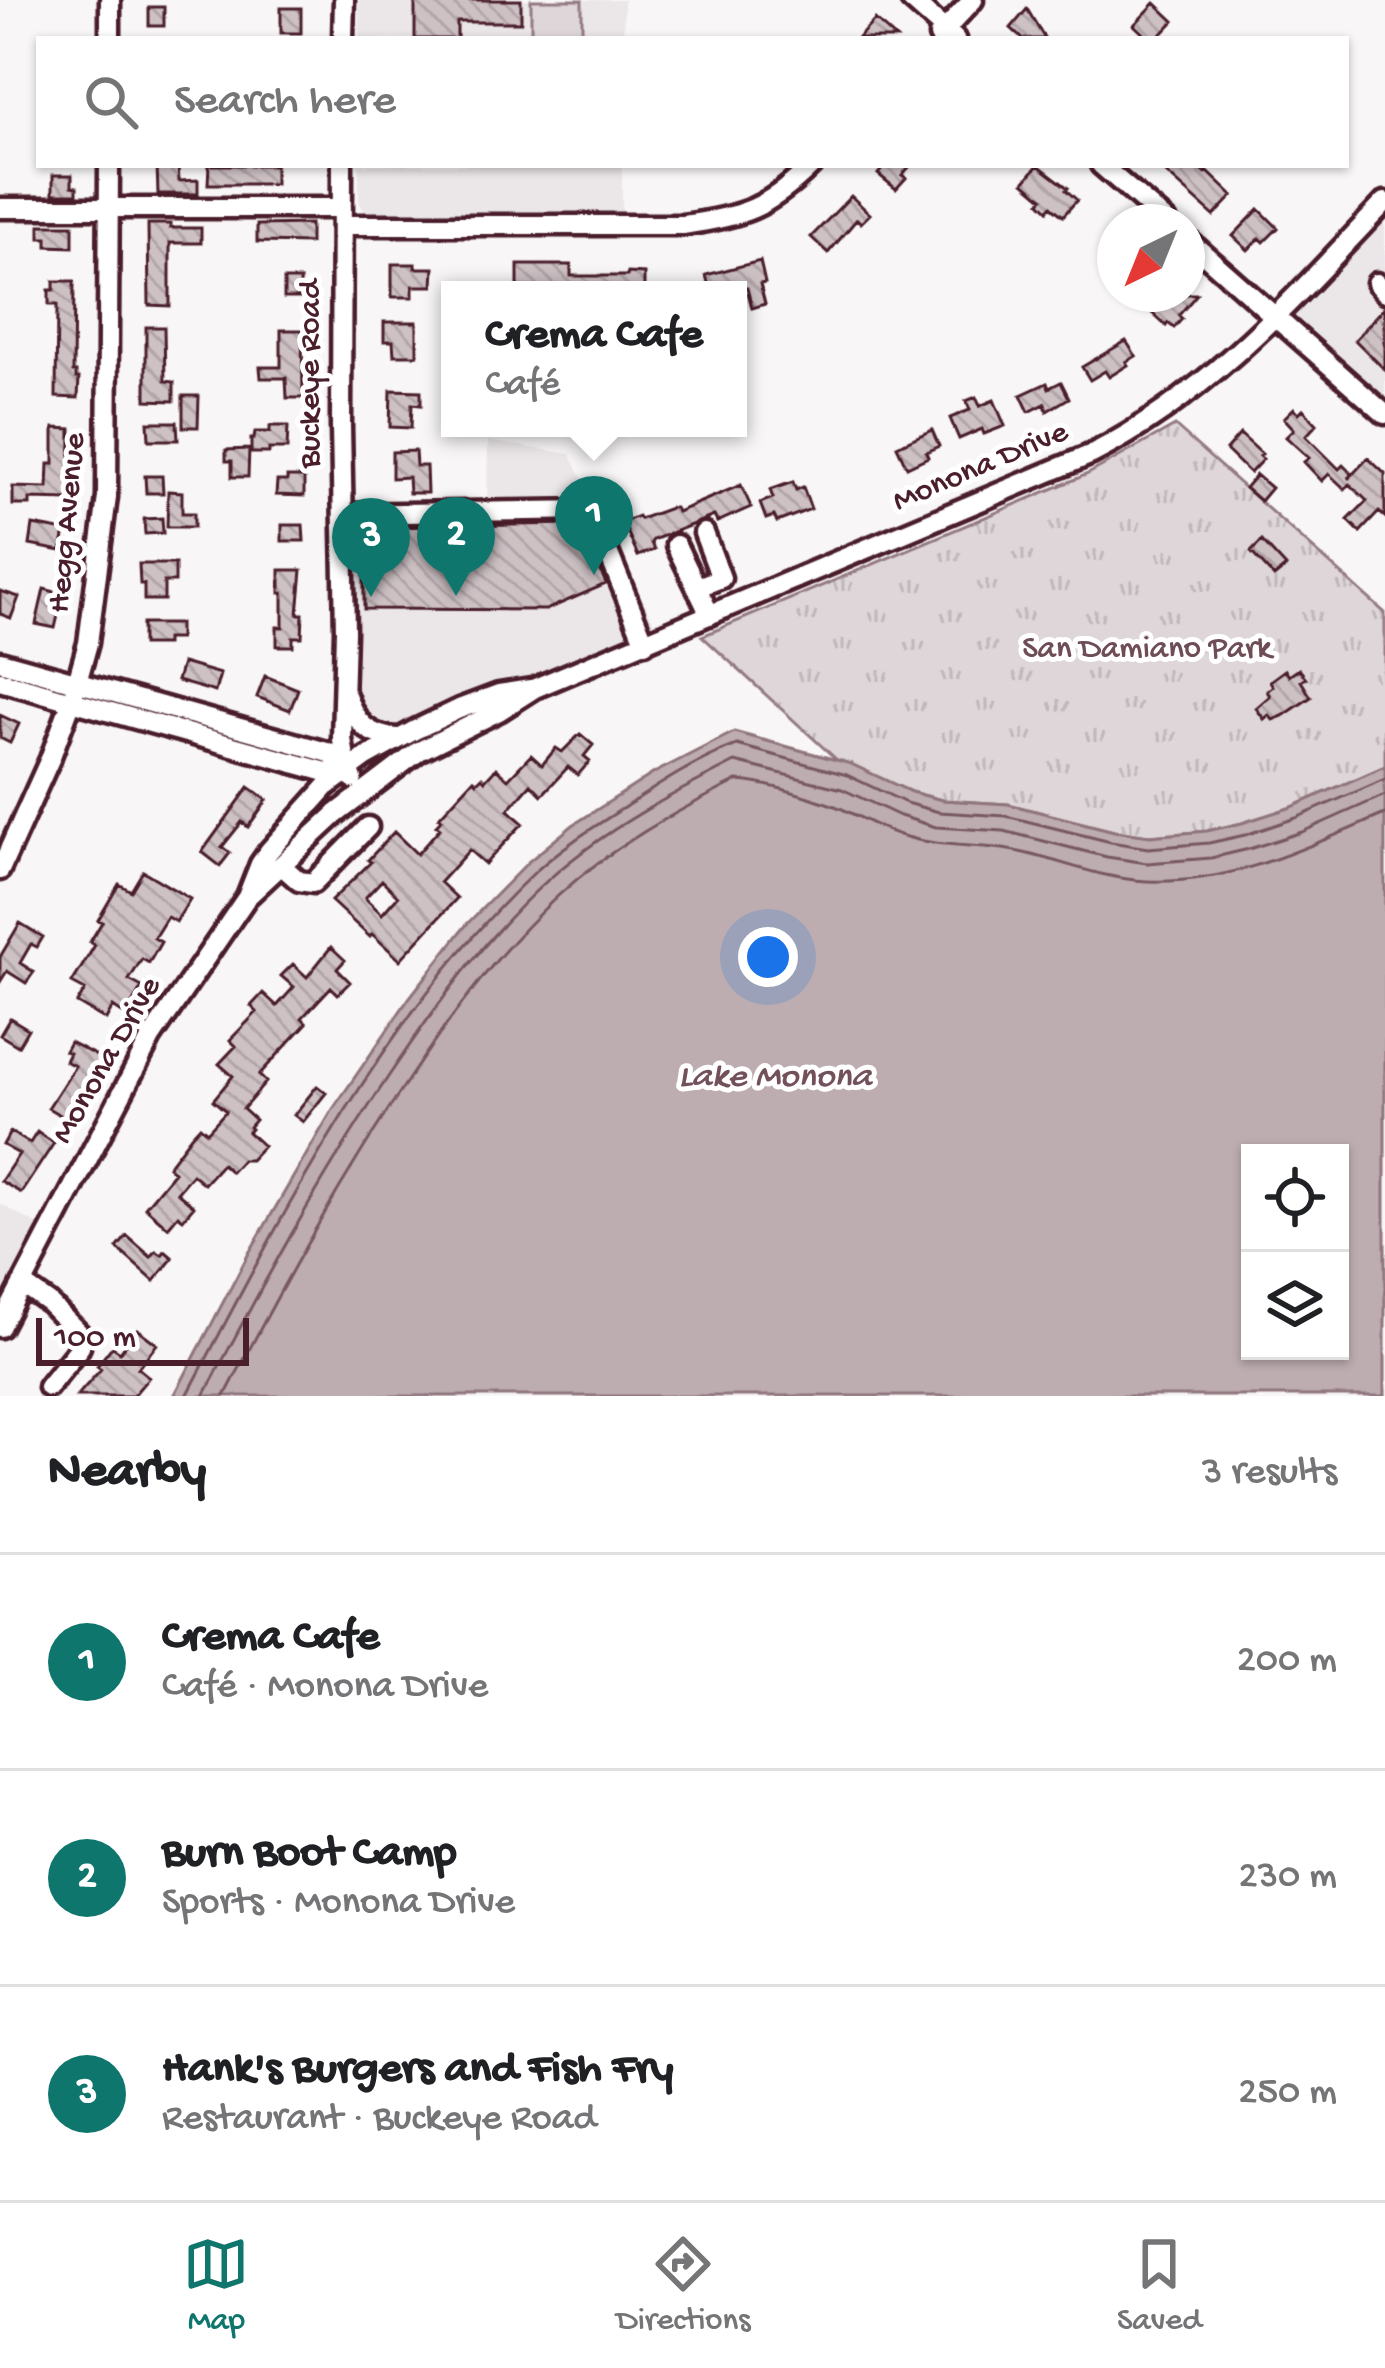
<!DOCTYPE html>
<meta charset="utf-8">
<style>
:root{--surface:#fff;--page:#f6f6f6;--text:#202124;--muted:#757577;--line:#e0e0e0;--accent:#0f766e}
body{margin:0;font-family:"Gochi Hand",sans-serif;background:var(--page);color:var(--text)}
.controls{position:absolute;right:36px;bottom:36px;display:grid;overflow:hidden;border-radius:0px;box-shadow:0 3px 9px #0004}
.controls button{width:108px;height:108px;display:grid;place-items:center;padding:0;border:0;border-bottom:3px solid var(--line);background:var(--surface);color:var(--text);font:60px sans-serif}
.compass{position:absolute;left:1097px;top:204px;width:108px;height:108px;border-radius:50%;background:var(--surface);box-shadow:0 3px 9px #0004;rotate:223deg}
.scale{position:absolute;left:36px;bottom:30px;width:213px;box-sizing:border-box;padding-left:12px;border:6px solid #4a1f2b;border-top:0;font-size:33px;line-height:42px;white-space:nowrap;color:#4a1f2b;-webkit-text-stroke:9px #fff;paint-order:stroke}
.you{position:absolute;left:768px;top:957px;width:42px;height:42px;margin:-30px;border:9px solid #fff;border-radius:50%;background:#1a73e8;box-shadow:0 0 0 18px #1a73e833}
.badge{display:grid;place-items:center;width:78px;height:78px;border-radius:50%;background:var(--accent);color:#fff;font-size:39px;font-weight:700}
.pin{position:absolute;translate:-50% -99px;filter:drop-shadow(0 3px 6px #0008)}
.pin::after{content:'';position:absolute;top:63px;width:42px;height:36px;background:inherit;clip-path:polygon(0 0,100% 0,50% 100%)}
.popup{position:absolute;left:441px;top:281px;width:306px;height:156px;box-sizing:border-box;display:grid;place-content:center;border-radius:0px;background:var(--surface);filter:drop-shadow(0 3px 9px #0005);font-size:39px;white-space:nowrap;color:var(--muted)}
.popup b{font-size:45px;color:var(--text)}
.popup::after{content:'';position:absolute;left:50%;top:100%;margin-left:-24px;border:24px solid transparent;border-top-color:var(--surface)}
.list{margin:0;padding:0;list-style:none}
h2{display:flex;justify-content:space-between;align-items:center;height:156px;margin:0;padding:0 48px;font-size:51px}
h2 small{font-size:39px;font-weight:400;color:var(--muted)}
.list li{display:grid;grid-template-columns:78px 1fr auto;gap:36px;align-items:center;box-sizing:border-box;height:216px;padding:0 48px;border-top:3px solid var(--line)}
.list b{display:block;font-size:45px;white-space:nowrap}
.list p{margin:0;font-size:39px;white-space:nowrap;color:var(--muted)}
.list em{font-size:39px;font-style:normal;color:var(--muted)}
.icon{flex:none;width:66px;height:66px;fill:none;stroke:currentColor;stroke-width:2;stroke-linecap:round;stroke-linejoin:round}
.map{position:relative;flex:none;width:1385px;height:1396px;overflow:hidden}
.search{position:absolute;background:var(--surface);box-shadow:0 3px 9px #0004;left:36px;right:36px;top:36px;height:132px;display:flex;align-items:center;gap:30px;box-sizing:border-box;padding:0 42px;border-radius:0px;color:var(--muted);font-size:45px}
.sheet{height:804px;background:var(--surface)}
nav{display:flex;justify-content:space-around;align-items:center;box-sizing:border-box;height:168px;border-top:3px solid var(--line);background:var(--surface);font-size:33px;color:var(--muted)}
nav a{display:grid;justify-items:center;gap:6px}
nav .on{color:var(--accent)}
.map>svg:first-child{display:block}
</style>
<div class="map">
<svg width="1385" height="1396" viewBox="0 0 1385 1396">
<defs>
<pattern id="park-tufts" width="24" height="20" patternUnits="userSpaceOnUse" patternTransform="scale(3)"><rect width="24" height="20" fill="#ded6d9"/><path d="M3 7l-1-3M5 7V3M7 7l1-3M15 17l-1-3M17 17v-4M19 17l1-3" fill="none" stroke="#c0b7ba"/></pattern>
<pattern id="building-back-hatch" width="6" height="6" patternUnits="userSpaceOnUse" patternTransform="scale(3)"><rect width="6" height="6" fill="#cdc1c4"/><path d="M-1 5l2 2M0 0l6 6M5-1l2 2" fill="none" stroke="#b2a5a9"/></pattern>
</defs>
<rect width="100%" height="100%" fill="#f8f6f7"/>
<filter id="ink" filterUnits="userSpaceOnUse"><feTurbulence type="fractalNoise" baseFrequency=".00833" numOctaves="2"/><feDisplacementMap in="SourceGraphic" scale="24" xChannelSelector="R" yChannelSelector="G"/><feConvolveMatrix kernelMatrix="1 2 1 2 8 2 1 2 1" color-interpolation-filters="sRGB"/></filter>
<g filter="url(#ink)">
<path fill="#ebe6e8" d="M359 0H624L623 39H359Z
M359 165H622V214L371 215 365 213 359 201Z
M1385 202V414L1276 316Z
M488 441 570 454 661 636 442 728 396 737 344 717 343 505 487 503Z
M0 1204 49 1231 0 1327Z"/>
<path fill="#ded6d9" stroke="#947a82" stroke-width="3" d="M531 0H582V33H531Z"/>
<path fill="url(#park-tufts)" stroke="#947a82" stroke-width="3" d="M1175 426 1385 613V766L1292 807 1242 823 1207 831 1150 836 1114 831 1008 804 942 800 911 792 837 760 702 636 1088 474Z"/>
<path fill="#bdadb0" stroke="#8f747b" stroke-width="3" fill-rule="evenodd" d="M734 732 851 764 911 792 942 800 1008 804 1114 831 1150 836 1207 831 1242 823 1292 807 1385 766V1396H174L249 1253 333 1109 410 997 467 924 529 861 573 825 654 773ZM1250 1153H1340V1351H1250Z"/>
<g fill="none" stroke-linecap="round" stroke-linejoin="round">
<path stroke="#785860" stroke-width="3" d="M187 1396C282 1214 385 1013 536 871 563 846 594 827 625 807 660 784 698 759 737 745L847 775 906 803 939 812 1006 816 1111 842 1148 848 1209 843 1245 835 1296 818 1385 779
M204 1396C265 1279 328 1164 403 1055 446 992 492 930 549 879 604 830 670 795 735 762L842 789 900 816 936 827 1004 831 1107 857 1147 863 1211 858 1249 849 1302 832 1385 795
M225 1396C283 1284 343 1175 414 1071 457 1008 503 946 560 894 611 847 675 812 737 781 768 783 805 795 835 806 858 815 879 829 903 836 938 847 968 844 1003 849 1052 856 1097 879 1147 881 1233 885 1309 846 1385 814"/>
</g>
<path fill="url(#building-back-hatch)" stroke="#4a1f2b" stroke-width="3" fill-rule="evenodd" d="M415 0H521V22H457V39H415Z
M1155 3 1174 21 1157 39H1149L1134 25Z
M149 7H164V26H149Z
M281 8H301V33H281Z
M1027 9 1045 39H1023L1011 28Z
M875 20 896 39H857Z
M157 165H178L179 181 198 180V194H158Z
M209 165H275V184H208Z
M886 165H911L902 175 906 178 896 189 878 174Z
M1038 165 1068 188 1066 190 1077 200 1063 216 1051 206 1048 210 1040 202 1043 198 1024 182Z
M1157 165H1196L1205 173 1207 171 1233 196 1214 216Z
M53 175H72V186L77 187V194H53Z
M851 196 870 214 861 223 857 219 828 253 811 237Z
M1259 209 1278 228 1264 242 1260 238 1248 250 1233 236Z
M148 224H170V228H201V243H170V306L149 305Z
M310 224V243L257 242V225Z
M40 225H73V247L47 246V238H40Z
M760 261 765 283 760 284 765 304 752 308 747 288 710 290 706 275Z
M392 264H415V268H434L433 286H413V297H392Z
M518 265H571V276H627L628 273 644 274V290L518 287Z
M284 280H300V298H284Z
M54 281H74L73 372H76V378H79L78 398 56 397 57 305H49V290H54Z
M1135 294H1158L1163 299 1167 294H1197L1179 315 1182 319 1174 328 1168 323 1166 326 1152 313 1154 311Z
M1385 307V370L1355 340Z
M384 322H417V355H394L393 341H384Z
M146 327H164L165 381 174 382V401L146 400Z
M281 330H302L303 398H287L286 378H261L260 367H281Z
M1126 341 1136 356 1126 362 1128 365 1109 377 1105 371 1090 380 1082 367Z
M1061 382 1069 398 1047 411 1045 404 1029 412 1021 395 1047 383 1049 388Z
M391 390 421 391V405L412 404 411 428 390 427Z
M183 396H199L198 427H183Z
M976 397 980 406 994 400 1005 426 984 434 982 429 959 439 950 418 970 410 966 401Z
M1294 408 1299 413 1303 409 1317 424 1306 436 1339 469 1343 465 1352 474 1348 479 1368 458 1385 474V517L1379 512 1360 532 1348 520 1367 501 1350 484 1345 489 1329 474 1322 481 1304 462 1309 458 1286 437 1294 429 1284 418Z
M148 422H177L178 440H149Z
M270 426H288L287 449H269V453H251V439H254L255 432H270Z
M54 428 71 429 70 500 30 499V505H13V487L48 488 49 464H54Z
M932 430 939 446 926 452 928 457 907 467 897 446Z
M1240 434 1262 454 1260 456 1263 459 1250 473 1226 450Z
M249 449 248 477H232V461H226V450Z
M415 451 416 466H426L427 493H409L408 477 392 478V452Z
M1256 475 1271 488 1260 501 1245 488Z
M145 476H162L163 493H146Z
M287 477H304V496L276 495 277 481H287Z
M793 482 796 490 803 487 811 509 777 522 774 516 766 519 760 503 773 498 770 490Z
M741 485 751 507 717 522 714 516 653 540 651 543 654 550 638 556 623 522 638 516 640 519 670 508H675L677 512Z
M168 491 182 492V513H194V527H167Z
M162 518 163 533 145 534 144 519Z
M582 524 606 584 546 610 364 609V533L380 532V527Z
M33 525 65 531 61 551 30 545Z
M282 525H303L304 541H282Z
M1262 541 1286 567 1274 577 1251 552Z
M139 564H175V582H164V600H144V584H140Z
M280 570H302L298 614H303L302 637H293V646H277V627H283V593H280Z
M44 589 63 594 55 628 36 624Z
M0 591 19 597 11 618 0 614Z
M142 624H179V639H166V645H142Z
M182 663 220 674 215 692 177 681Z
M1299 669 1306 678 1301 681 1311 697 1283 716 1273 720 1269 715 1264 719 1256 708 1270 696 1267 691 1273 686 1270 681 1285 670 1289 676Z
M265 676 298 689 290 710 257 697Z
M0 715 19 724 10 743 0 738Z
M580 734 593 745 584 756 590 761 578 775 568 767 542 795 531 784 508 810 523 823 485 864 469 850 440 882 457 898 400 960 372 934 370 937 331 901 371 862 368 860 394 832 417 854 440 828 436 825 442 819 439 817 474 779 477 782 482 777 485 780 496 768 508 779 531 755 542 765 556 748 562 752ZM382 880 398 896 382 914 365 898Z
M249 787 267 800 248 827 242 822 222 847 230 853 220 866 202 852Z
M143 871 190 899 176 922 167 917 154 938 161 942 149 963 142 959 129 980 142 987 125 1015 113 1007 106 1020 77 1003 85 990 72 983 95 945 90 942 102 922 98 920 119 884 131 891Z
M20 923 43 937 37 947 31 944 20 963 34 972 26 983 7 971 0 982V957Z
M331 947 345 960 337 969 350 982 338 994 331 987 302 1018 307 1023 259 1075 266 1082 243 1109 255 1120 249 1127 251 1129 248 1132 263 1146 250 1160H242L231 1172 222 1164 204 1184 192 1174 177 1192 194 1206 183 1219 178 1215 168 1227 145 1207 174 1172 168 1166 191 1136 200 1126 207 1132 226 1111 213 1100 233 1076 219 1064 236 1046 230 1040 257 1012 251 1006 263 993 277 1006 294 987 281 976 293 964 307 977Z
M10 1018 28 1029 18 1046 0 1035Z
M70 1042 106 1061 97 1078 92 1075 65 1118 48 1108 75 1066 65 1061 69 1053 65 1051Z
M317 1086 326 1093 303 1122 294 1115Z
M10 1132 30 1143 37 1132 54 1143 21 1193 1 1181 19 1154 3 1145Z
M127 1236 151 1257 156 1251 162 1255 165 1251 173 1258 154 1281 117 1248Z
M137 1329 157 1344 138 1368 149 1377 133 1396H77L101 1369 97 1366 110 1349 113 1347 120 1352Z"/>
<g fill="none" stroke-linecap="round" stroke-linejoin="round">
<g stroke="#4a1f2b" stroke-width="27">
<path id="minor" d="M911 0 955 39
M939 36 973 0
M110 39V0
M343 39 344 0
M342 165 341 427 345 631 342 739 347 771 353 779
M1101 165 1167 222
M0 208H342
M342 225H683C742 217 769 208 812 165
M1187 239 1385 414
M1377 283 1385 292
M343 514 591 510 645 643
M676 545 710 615
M698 587 721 578 704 533
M0 661 330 753 344 767
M0 681 326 772 347 771
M346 695C355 722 368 737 398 738
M282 866 299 881 313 883 368 827
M0 870 50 759 72 700 88 643 107 497 109 165
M247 897 336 814 419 751 499 711 535 688 1092 454C1211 393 1294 298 1385 202
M22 1284 49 1303 80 1334V1347L48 1387
M0 1327 151 1038 247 897 260 864 269 851 327 786 365 758 415 730 459 709 499 694 531 689"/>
</g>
<use href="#minor" stroke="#fff" stroke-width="18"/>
</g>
</g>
<g text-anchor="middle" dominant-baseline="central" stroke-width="10" stroke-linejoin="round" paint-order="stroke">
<g font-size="33" fill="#4a1f2b" stroke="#fff">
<text transform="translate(312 374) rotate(-90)">Buckeye Road</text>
<text transform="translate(981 468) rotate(-23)">Monona Drive</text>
<text transform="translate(69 523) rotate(-85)">Hegg Avenue</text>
<text transform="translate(108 1061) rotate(-60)">Monona Drive</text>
</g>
<g font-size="33" fill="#6f4d56" stroke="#fff">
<text x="1147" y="650">San Damiano Park</text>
</g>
<g font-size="36" font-style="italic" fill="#72515a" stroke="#fff">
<text x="775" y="1078">Lake Monona</text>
</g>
</g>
</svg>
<div class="controls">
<button><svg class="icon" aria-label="locate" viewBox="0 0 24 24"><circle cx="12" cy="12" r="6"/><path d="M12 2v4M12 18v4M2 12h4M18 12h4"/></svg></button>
<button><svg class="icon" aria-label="layers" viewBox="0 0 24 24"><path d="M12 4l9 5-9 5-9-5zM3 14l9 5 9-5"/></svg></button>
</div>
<svg class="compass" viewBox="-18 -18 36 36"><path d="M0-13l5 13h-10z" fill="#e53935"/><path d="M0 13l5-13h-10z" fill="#757577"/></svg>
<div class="scale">100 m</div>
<div class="you"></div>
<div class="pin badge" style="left:594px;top:575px">1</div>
<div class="popup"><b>Crema Cafe</b>Café</div>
<div class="pin badge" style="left:456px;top:596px">2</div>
<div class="pin badge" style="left:371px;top:597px">3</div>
<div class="search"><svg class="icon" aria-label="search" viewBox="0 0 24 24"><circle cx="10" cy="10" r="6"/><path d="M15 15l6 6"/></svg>Search here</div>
</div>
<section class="sheet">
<h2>Nearby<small>3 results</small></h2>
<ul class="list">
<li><span class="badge">1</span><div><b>Crema Cafe</b><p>Café · Monona Drive</p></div><em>200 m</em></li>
<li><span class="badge">2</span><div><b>Burn Boot Camp</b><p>Sports · Monona Drive</p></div><em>230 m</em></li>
<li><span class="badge">3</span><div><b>Hank's Burgers and Fish Fry</b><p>Restaurant · Buckeye Road</p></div><em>250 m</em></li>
</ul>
</section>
<nav>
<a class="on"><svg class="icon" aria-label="map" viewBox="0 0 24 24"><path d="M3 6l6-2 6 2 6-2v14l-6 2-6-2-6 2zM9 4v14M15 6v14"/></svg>Map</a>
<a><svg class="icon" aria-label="directions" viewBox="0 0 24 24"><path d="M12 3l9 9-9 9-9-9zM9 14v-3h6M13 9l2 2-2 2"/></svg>Directions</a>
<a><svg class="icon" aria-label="saved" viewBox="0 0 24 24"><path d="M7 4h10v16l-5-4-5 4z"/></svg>Saved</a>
</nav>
